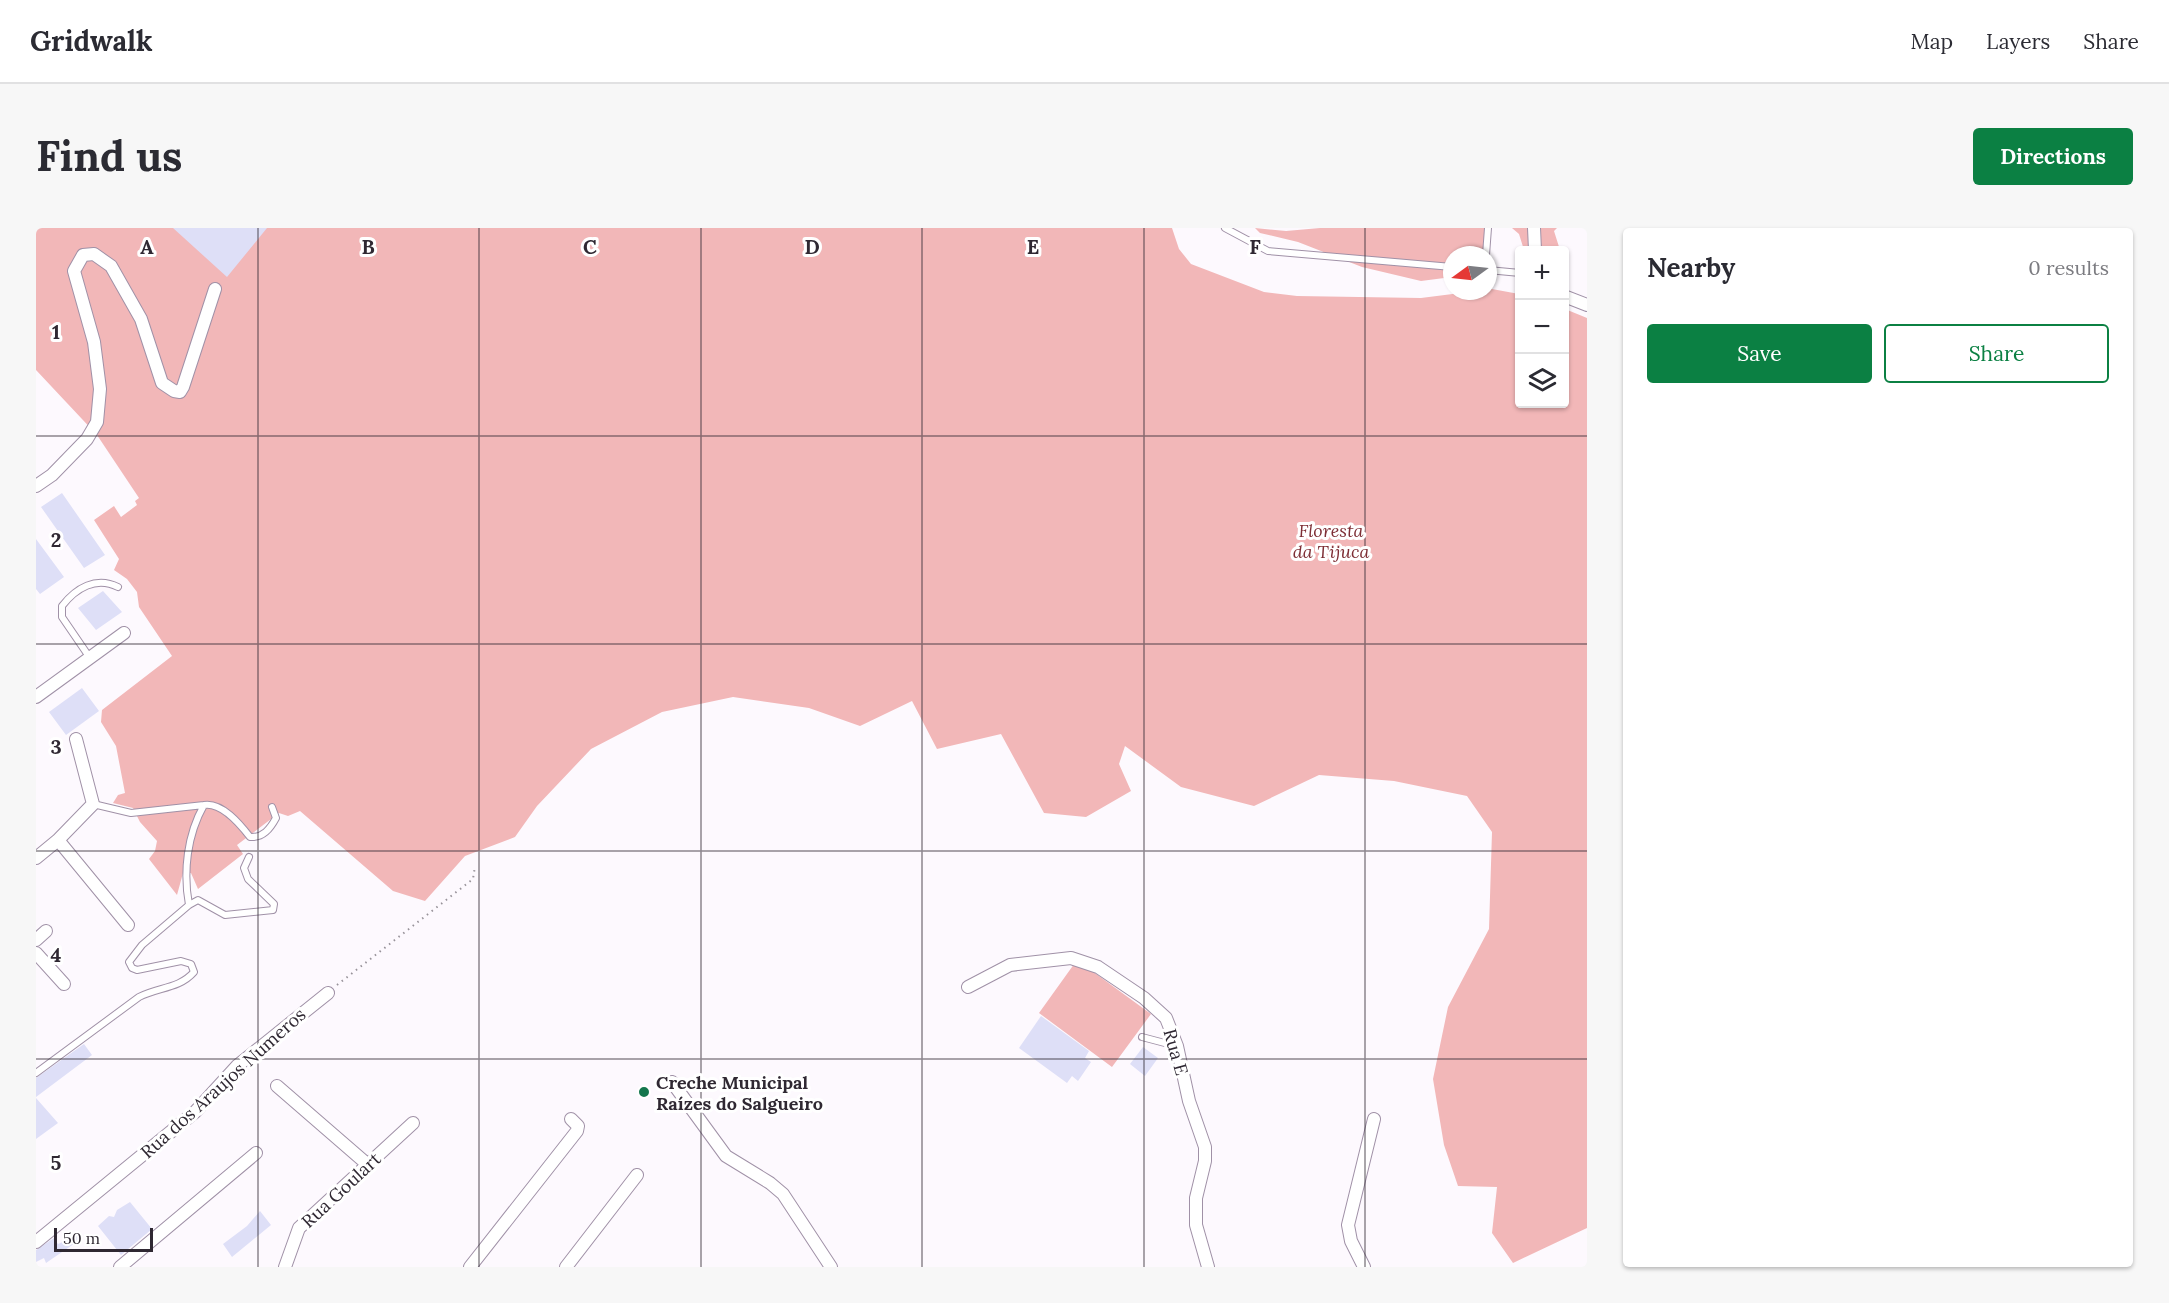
<!DOCTYPE html>
<meta charset="utf-8">
<style>
:root{--surface:#fff;--page:#f7f7f7;--text:#2b2b33;--muted:#7c7c81;--line:#e1e1e2;--accent:#0b8043}
body{margin:0;font-family:Lora,serif;background:var(--page);color:var(--text)}
.controls{position:absolute;right:18px;top:18px;display:grid;overflow:hidden;border-radius:6px;box-shadow:0 2px 4px #0004}
.controls button{width:54px;height:54px;display:grid;place-items:center;padding:0;border:0;border-bottom:2px solid var(--line);background:var(--surface);color:var(--text);font:30px sans-serif}
.compass{position:absolute;left:1407px;top:18px;width:54px;height:54px;border-radius:50%;background:var(--surface);box-shadow:0 2px 4px #0004;rotate:255deg}
.scale{position:absolute;left:18px;bottom:15px;width:99px;box-sizing:border-box;padding-left:6px;border:3px solid #2f2832;border-top:0;font-size:16px;line-height:21px;white-space:nowrap;color:#2f2832;-webkit-text-stroke:4px #fff;paint-order:stroke}
.list{margin:0;padding:0;list-style:none}
h2{display:flex;justify-content:space-between;align-items:center;height:78px;margin:0;padding:0 24px;font-size:26px}
h2 small{font-size:20px;font-weight:400;color:var(--muted)}
.actions{display:flex;gap:12px;padding:18px 24px}
.actions a{flex:1;padding:14px 0;border:2px solid var(--accent);border-radius:6px;text-align:center;font-size:21px;color:var(--accent)}
.actions .main{background:var(--accent);color:#fff}
.icon{flex:none;width:33px;height:33px;fill:none;stroke:currentColor;stroke-width:2;stroke-linecap:round;stroke-linejoin:round}
.map{position:relative;flex:none;width:1551px;height:1039px;overflow:hidden;border-radius:6px}
header{display:flex;align-items:center;gap:36px;box-sizing:border-box;height:84px;padding:0 30px;background:var(--surface);border-bottom:2px solid var(--line)}
header strong{font-size:28px}
nav{display:flex;gap:33px;margin-inline-start:auto;font-size:21px}
.intro{display:flex;align-items:center;justify-content:space-between;box-sizing:border-box;height:144px;padding:0 36px}
h1{margin:0;font-size:42px}
.button{padding:15px 27px;border-radius:6px;background:var(--accent);color:#fff;font-size:21px;font-weight:700}
main{display:flex;gap:36px;padding:0 36px}
aside{flex:1;background:var(--surface);border-radius:6px;box-shadow:0 2px 4px #0004}
.map>svg:first-child{display:block}
</style>
<header>
<strong>Gridwalk</strong>
<nav><a>Map</a><a>Layers</a><a>Share</a></nav>
</header>
<div class="intro"><h1>Find us</h1><a class="button">Directions</a></div>
<main>
<div class="map">
<svg width="1551" height="1039" viewBox="0 0 1551 1039">
<rect width="100%" height="100%" fill="#fdf9fe"/>
<path fill="#f2b7b8" d="M0 0H1136L1143 21 1155 36 1228 64 1261 68 1385 70 1456 61 1483 66 1484 176H1528L1529 81 1551 90V1000L1477 1035 1456 1005 1461 959 1422 958 1408 917 1397 851 1412 779 1453 701 1456 604 1431 568 1358 553 1283 547 1218 578 1145 559 1089 518 1083 536 1095 563 1050 589 1008 585 965 506 901 521 876 473 824 498 773 480 697 469 626 484 555 521 501 578 479 609 429 628 389 673 357 663 264 583 252 588 243 585 201 617 207 626 162 661 155 645H147L141 667 113 631 119 623 121 613 104 594 97 580 77 575 82 567 89 565 80 518 65 494 66 482 136 428 103 379 101 364 91 351 78 342 83 331 58 292 78 278 85 289 101 277 99 273 103 270 61 207 0 142Z
M1219 0 1250 3 1284 0H1455V11L1446 27H1416V49L1385 53 1326 39 1262 14 1224 5Z
M1476 0H1521L1518 3 1524 22H1488L1483 6Z
M1041 732 1115 786 1076 839 1003 785Z"/>
<path fill="#dedff7" d="M137 0H231L191 49Z
M26 265 69 327 48 340 5 279Z
M0 311 28 349 4 366 0 361Z
M67 363 86 384 60 402 42 380Z
M46 460 63 483 30 507 13 484Z
M1005 788 1053 823 1049 830 1055 834 1042 853 1036 848 1031 855 983 820Z
M48 816 56 827 0 869V850Z
M1107 819 1122 830 1109 848 1094 836Z
M0 870 22 895 0 911Z
M94 974 116 1001 85 1027 62 998 73 988 78 989 81 982Z
M224 983 235 997 196 1029 187 1016 211 998Z
M42 1007 45 1011 10 1035 8 1030 0 1034V1022L18 1010 22 1016Z"/>
<g fill="none" stroke-linecap="round" stroke-linejoin="round">
<g stroke="#a091a7" stroke-width="8">
<path id="service" d="M1189 0 1232 23 1416 39
M1450 27 1452 0
M1452 42 1484 45
M54 430 26 389V378C40 360 60 348 82 359
M57 576 95 585 168 577C151 607 147 644 153 677
M168 577C186 574 204 596 214 609 227 610 234 601 240 590L236 579
M1106 809 1140 818
M0 845 103 769C122 759 143 761 158 744L155 736 145 733 101 742 96 740 93 734 106 717 153 677 162 672 189 687 237 682 238 676 212 651 208 640 213 629"/>
</g>
<g stroke="#a091a7" stroke-width="14">
<path id="minor" d="M1498 0 1499 22
M1528 68 1551 77
M0 258 16 247 51 211 61 194 64 161 58 114 38 43 47 27 58 26 75 38 105 91 126 155 138 163 144 164 147 159 179 61
M0 469 88 405
M22 612 92 697
M0 630 22 612 57 576 40 511
M0 712 10 703
M0 725 28 756
M932 759 974 737 1035 730 1062 739 1108 770 1130 790 1141 818 1153 873 1169 919V933L1160 970V997L1172 1039
M636 854 690 928 734 955 747 966 795 1039
M241 858 331 936
M0 1014 159 884 201 838 292 765
M84 1039 220 925
M249 1039 263 1000 377 895
M434 1039 541 903 542 898 535 891
M530 1039 601 947
M1328 1039 1315 1013 1312 997 1338 891"/>
</g>
<path stroke="#98939a" stroke-width="2" stroke-dasharray="1.5 4.5" stroke-linecap="butt" d="M301 757 437 651 439 638"/>
<use href="#service" stroke="#fff" stroke-width="6"/>
<use href="#minor" stroke="#fff" stroke-width="12"/>
</g>
<path fill="none" stroke="#2f2832" stroke-width="1.5" stroke-opacity="0.55" d="M222 0V1039M443 0V1039M665 0V1039M886 0V1039M1108 0V1039M1329 0V1039M0 208H1551M0 416H1551M0 623H1551M0 831H1551"/>
<circle fill="#14764d" stroke="#fff" stroke-width="2" cx="608" cy="864" r="6"/>
<g text-anchor="middle" dominant-baseline="central" stroke-width="6" stroke-linejoin="round" paint-order="stroke">
<g font-size="18" font-style="italic" fill="#7e2e35" stroke="#fff">
<text x="1295" y="302">Floresta<tspan x="1295" dy="21">da Tijuca</tspan></text>
</g>
<g font-size="18" fill="#2f2832" stroke="#fff">
<text transform="translate(1140 824) rotate(74)">Rua E</text>
<text transform="translate(187 855) rotate(-42)">Rua dos Araujos Numeros</text>
<text transform="translate(305 962) rotate(-43)">Rua Goulart</text>
</g>
<g font-size="18" font-weight="bold" fill="#2f2832" stroke="#fff" text-anchor="start">
<text x="620" y="854">Creche Municipal<tspan x="620" dy="21">Raízes do Salgueiro</tspan></text>
</g>
</g>
<g font-size="20" text-anchor="middle" font-weight="bold" fill="#2f2832" stroke="#fff" stroke-width="6" stroke-linejoin="round" paint-order="stroke">
<text x="111" y="26">A</text>
<text x="332" y="26">B</text>
<text x="554" y="26">C</text>
<text x="776" y="26">D</text>
<text x="997" y="26">E</text>
<text x="1219" y="26">F</text>
<text x="20" y="111">1</text>
<text x="20" y="319">2</text>
<text x="20" y="526">3</text>
<text x="20" y="734">4</text>
<text x="20" y="942">5</text>
</g>
</svg>
<div class="controls">
<button>+</button>
<button>−</button>
<button><svg class="icon" aria-label="layers" viewBox="0 0 24 24"><path d="M12 4l9 5-9 5-9-5zM3 14l9 5 9-5"/></svg></button>
</div>
<svg class="compass" viewBox="-18 -18 36 36"><path d="M0-13l5 13h-10z" fill="#e53935"/><path d="M0 13l5-13h-10z" fill="#7c7c81"/></svg>
<div class="scale">50 m</div>
</div>
<aside>
<h2>Nearby<small>0 results</small></h2>
<ul class="list">
</ul>
<div class="actions"><a class="main">Save</a><a>Share</a></div>
</aside>
</main>
